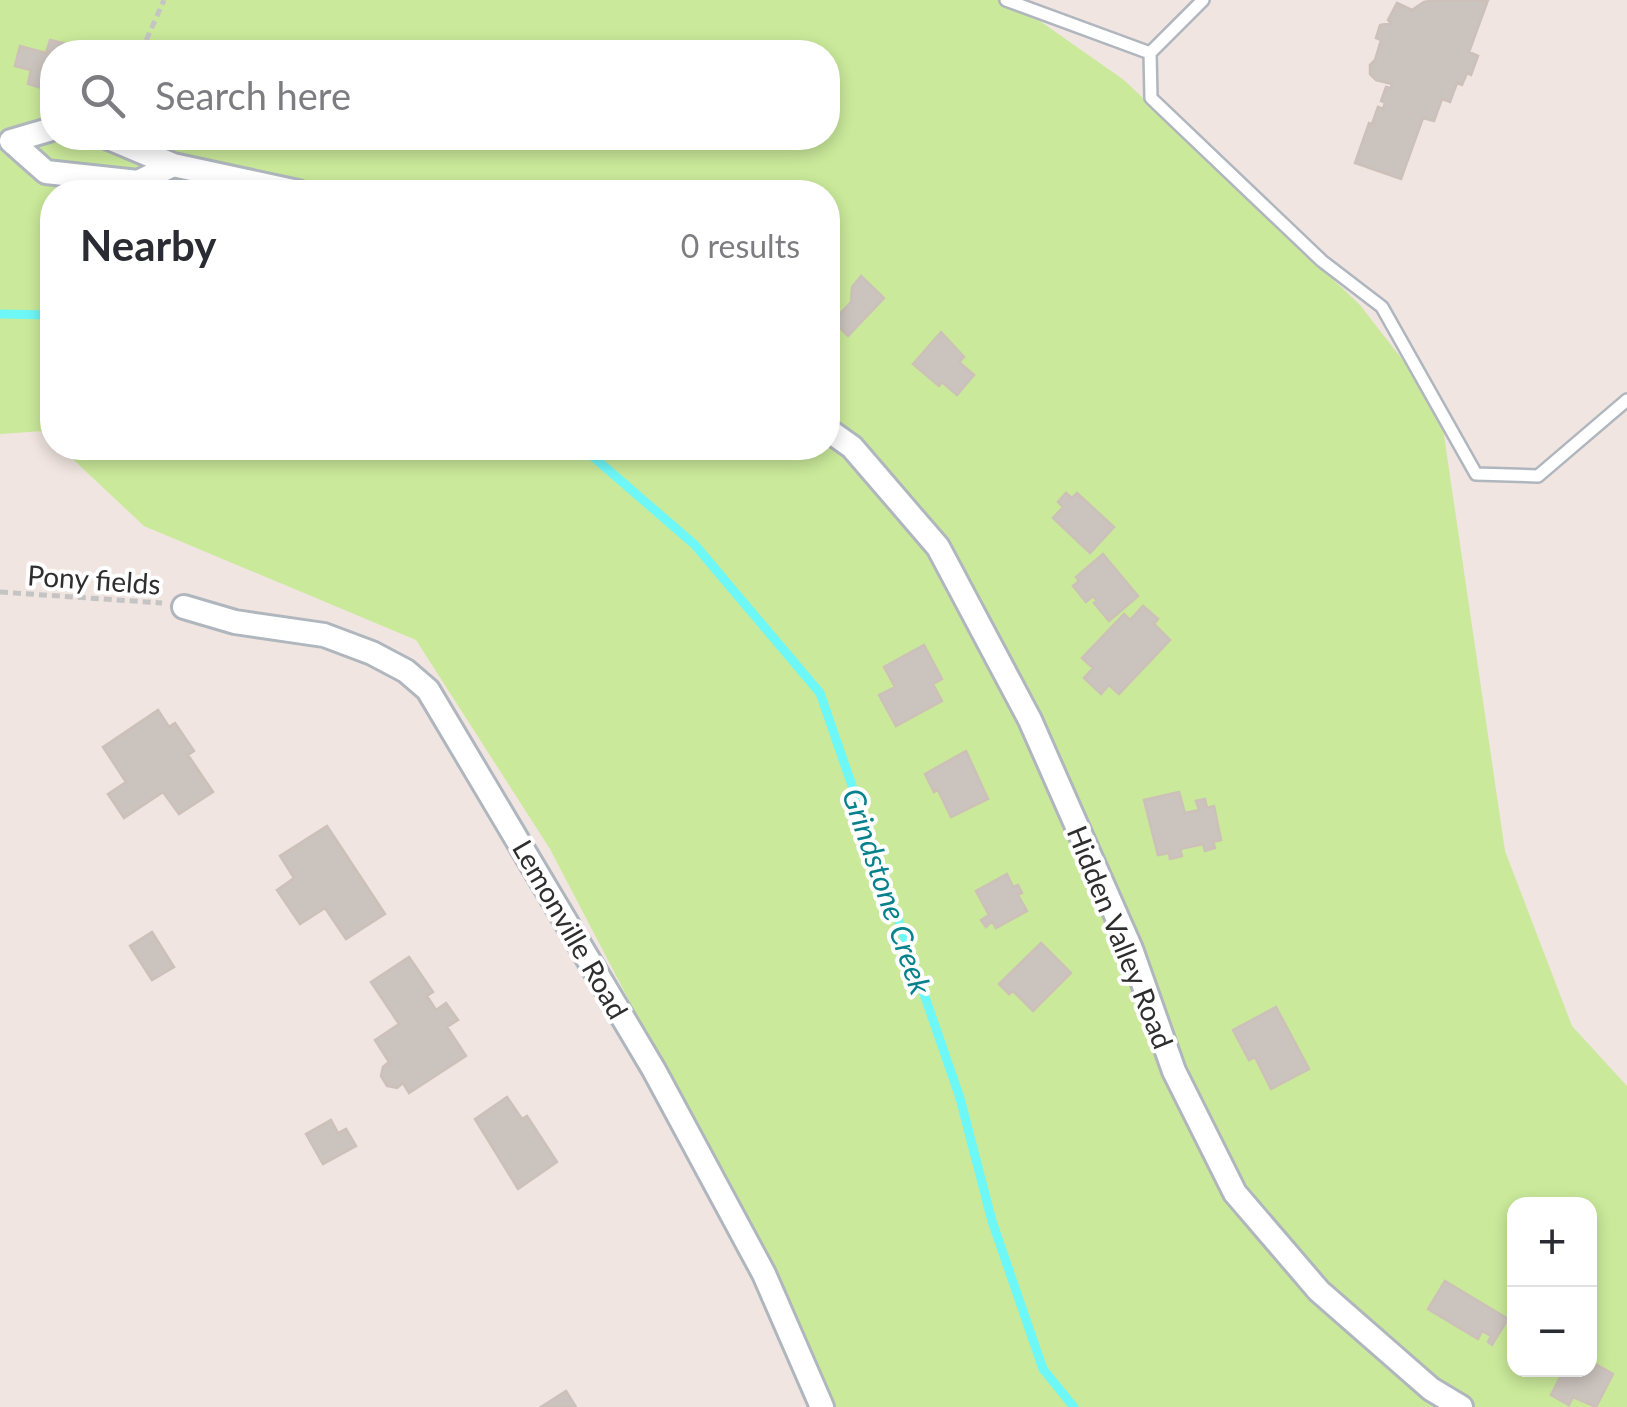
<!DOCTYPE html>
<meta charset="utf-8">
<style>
:root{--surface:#fff;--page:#f2f2f3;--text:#2b2b33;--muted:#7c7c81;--line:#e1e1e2}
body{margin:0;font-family:Lato,sans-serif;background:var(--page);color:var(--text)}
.controls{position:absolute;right:30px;bottom:30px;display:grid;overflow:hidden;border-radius:20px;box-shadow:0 5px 15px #0003}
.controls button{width:90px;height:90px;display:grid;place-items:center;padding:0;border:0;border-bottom:2px solid var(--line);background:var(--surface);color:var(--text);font:50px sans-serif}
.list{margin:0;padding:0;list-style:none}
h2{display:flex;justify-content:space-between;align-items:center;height:130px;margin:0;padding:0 40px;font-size:42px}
h2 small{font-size:32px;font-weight:400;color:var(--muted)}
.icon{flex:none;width:55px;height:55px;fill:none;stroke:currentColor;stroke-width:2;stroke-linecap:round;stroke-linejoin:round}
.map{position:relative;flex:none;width:1627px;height:1407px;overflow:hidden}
.search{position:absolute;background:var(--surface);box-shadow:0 5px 15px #0003;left:40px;top:40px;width:800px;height:110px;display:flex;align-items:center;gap:25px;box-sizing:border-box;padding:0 35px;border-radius:40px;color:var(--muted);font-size:38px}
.panel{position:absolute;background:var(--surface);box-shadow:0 5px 15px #0003;left:40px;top:180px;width:800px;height:280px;border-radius:40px}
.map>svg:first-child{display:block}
</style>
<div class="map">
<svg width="1627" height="1407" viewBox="0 0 1627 1407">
<rect width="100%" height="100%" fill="#f0e5e0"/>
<path fill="#cae99a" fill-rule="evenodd" d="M0 0H1010L1124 80 1360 305 1440 408 1505 851 1572 1026 1627 1086V1407H828L739 1211 550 849 416 640 144 526 61 448H828V192H52V440L43 431 0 434ZM52 52H828V138H52ZM1514 1204H1590V1370H1514Z"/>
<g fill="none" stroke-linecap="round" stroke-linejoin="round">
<path stroke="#6ef7f7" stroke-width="9" d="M0 314 52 315
M583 448 695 545 820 693 960 1098 992 1221 1043 1369 1074 1407"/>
</g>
<path fill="#cbc3be" stroke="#ccc0b9" stroke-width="2.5" d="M1435 0H1488L1469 52 1478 56 1471 75 1467 73 1462 85 1457 83 1450 102 1442 99 1434 121 1423 118 1401 179 1355 163 1369 123 1372 124 1378 107 1383 109 1385 103 1381 101 1386 87 1391 88 1392 84 1376 80 1370 74V65L1375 60 1381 40 1376 38 1380 25 1391 23 1388 20 1397 3 1412 10 1424 2Z
M50 40 67 44 65 52H52V91L28 84 31 70 15 66 20 46 46 53Z
M861 276 884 298 848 336 833 321 851 302 852 287Z
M941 332 964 357 959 362 974 375 957 395 942 382 939 386 913 364Z
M1066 493 1072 498 1077 493 1114 527 1090 553 1053 518 1063 507 1058 502Z
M1103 554 1138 596 1109 621 1094 603 1097 601 1093 596 1086 602 1073 586 1079 581 1076 577Z
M1143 606 1158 619 1154 624 1170 640 1119 694 1109 685 1101 694 1084 678 1093 668 1082 658 1124 614 1130 620Z
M924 645 942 679 933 684 942 701 896 726 879 695 895 687 884 667Z
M158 710 169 727 175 723 194 751 188 755 213 792 179 814 163 792 124 818 108 794 126 782 103 747Z
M966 751 988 799 951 817 938 790 934 792 925 774Z
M1179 792 1185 813 1199 810 1196 801 1205 799 1207 808 1214 806 1221 840 1213 842 1215 848 1205 851 1203 844 1180 849 1182 856 1170 859 1169 853 1158 855 1144 800Z
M327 826 385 914 346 939 325 908 300 924 277 890 294 878 280 856Z
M1007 874 1013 887 1018 885 1022 893 1018 895 1027 911 996 928 992 921 986 927 981 920 989 915 976 891Z
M152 932 174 967 152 980 130 946Z
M1041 943 1071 973 1033 1011 1013 991 1009 994 999 984Z
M409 957 433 992 427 996 436 1010 446 1003 458 1020 447 1027 466 1056 409 1093 403 1083 397 1088 387 1086 381 1076 383 1067 389 1062 375 1040 399 1024 371 982Z
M1276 1007 1309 1069 1271 1089 1255 1057 1249 1060 1233 1030Z
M507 1097 522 1119 527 1116 557 1162 518 1189 475 1119Z
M331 1120 338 1133 346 1129 356 1146 323 1164 306 1134Z
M1445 1281 1508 1319 1492 1345 1488 1342 1491 1336 1482 1331 1478 1339 1428 1309Z
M1590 1361 1613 1374 1596 1407 1573 1397 1569 1405 1551 1395 1564 1370H1590Z
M566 1391 576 1407H541Z"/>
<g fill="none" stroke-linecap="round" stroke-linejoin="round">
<g stroke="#b0b6be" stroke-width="16">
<path id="lane" d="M1006 0 1150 53
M1203 0 1150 53 1151 98 1322 261 1382 307 1476 474 1538 476 1627 400"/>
</g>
<g stroke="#b0b6be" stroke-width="28">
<path id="street" d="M52 129 11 141 46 172 138 182 173 165
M109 138 173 165 298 192
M828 430 852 447 938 547 1030 720 1131 949 1174 1071 1235 1193 1319 1291 1431 1389 1461 1407
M184 607 235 622 324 635 372 653 406 671 428 690 654 1070 764 1274 822 1407"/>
</g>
<path stroke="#c4c4c4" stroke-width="5" stroke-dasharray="8 5" stroke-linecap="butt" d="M141 52 164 0
M0 592 162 603"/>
<use href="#lane" stroke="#fff" stroke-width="11"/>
<use href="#street" stroke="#fff" stroke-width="22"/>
</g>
<g text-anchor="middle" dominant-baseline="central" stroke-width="8" stroke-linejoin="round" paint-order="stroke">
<g font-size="28" fill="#2e2e2e" stroke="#fff">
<text transform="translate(94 579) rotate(4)">Pony fields</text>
<text transform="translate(571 929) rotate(60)">Lemonville Road</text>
<text transform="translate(1121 937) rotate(68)">Hidden Valley Road</text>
</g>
<g font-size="30" font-style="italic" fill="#07828c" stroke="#fff">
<text transform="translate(888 891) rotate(71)">Grindstone Creek</text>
</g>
</g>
</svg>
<div class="controls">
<button>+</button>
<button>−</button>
</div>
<div class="search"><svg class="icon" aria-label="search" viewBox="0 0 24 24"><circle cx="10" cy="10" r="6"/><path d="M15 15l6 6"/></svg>Search here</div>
<section class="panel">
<h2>Nearby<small>0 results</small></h2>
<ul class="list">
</ul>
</section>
</div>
